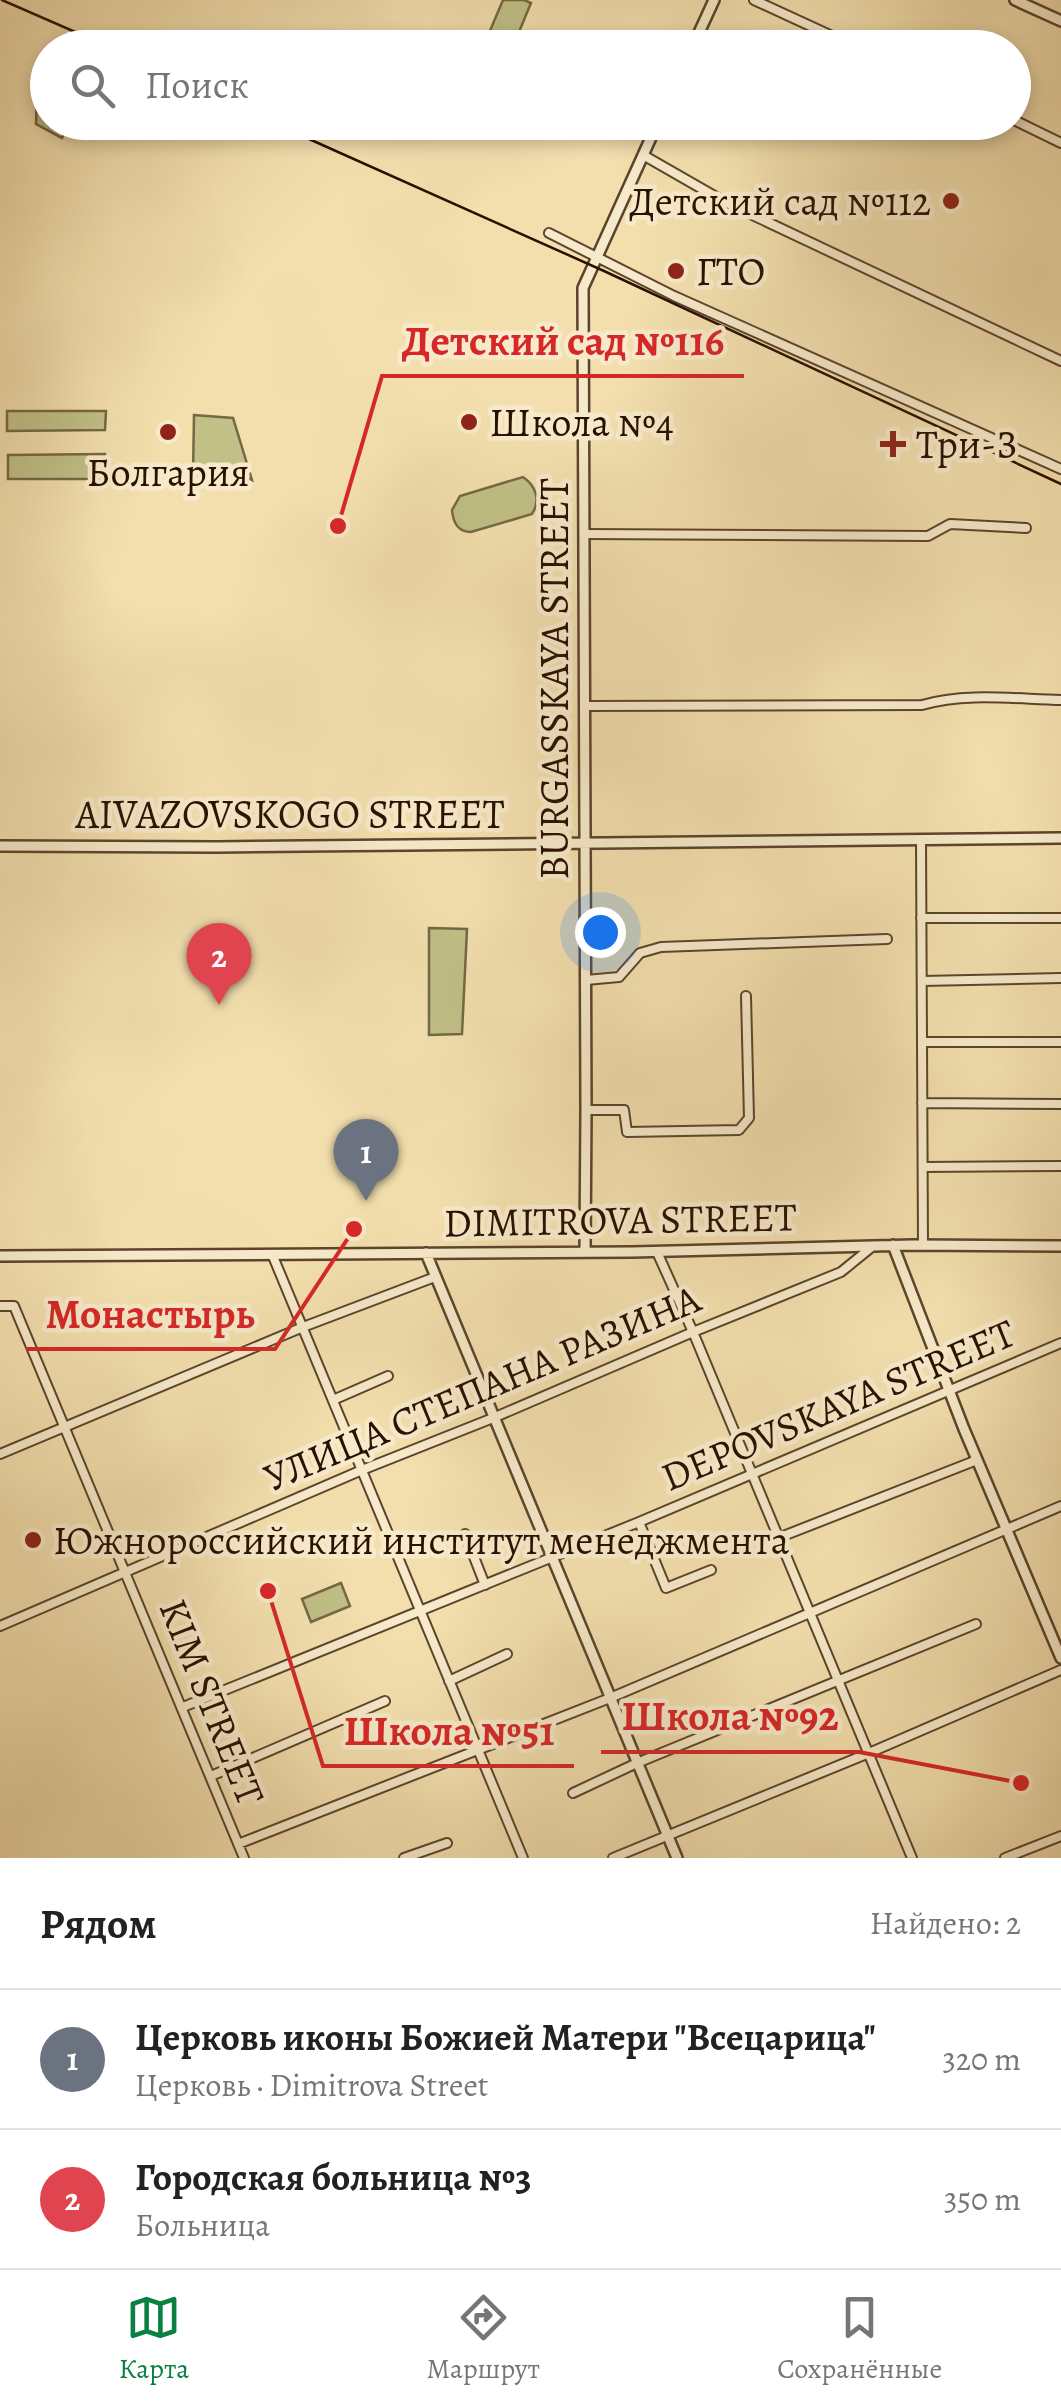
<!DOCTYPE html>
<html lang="ru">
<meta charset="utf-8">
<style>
:root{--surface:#fff;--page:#f6f6f6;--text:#222;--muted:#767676;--line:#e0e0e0;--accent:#0b8043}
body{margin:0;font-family:Alegreya,serif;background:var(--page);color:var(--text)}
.you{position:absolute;left:600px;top:932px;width:35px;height:35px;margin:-25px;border:8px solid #fff;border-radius:50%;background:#1a73e8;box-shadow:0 0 0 15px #1a73e833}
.badge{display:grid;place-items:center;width:65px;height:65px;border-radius:50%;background:var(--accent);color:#fff;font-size:32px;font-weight:700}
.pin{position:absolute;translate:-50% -82px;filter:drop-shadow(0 2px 5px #0008)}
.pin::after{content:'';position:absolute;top:52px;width:35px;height:30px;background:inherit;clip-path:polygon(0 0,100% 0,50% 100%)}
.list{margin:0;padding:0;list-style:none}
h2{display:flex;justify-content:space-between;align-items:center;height:130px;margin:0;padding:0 40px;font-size:42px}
h2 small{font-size:32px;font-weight:400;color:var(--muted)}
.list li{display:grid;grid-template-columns:65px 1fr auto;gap:30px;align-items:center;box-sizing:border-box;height:140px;padding:0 40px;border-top:2px solid var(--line)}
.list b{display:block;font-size:38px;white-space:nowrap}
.list p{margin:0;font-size:32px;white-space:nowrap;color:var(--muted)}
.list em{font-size:32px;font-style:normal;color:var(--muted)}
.icon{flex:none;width:55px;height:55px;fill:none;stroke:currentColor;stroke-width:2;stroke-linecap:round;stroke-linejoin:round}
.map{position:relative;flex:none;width:1061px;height:1858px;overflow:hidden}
.search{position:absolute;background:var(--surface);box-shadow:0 5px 15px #0003;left:30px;right:30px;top:30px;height:110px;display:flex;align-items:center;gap:25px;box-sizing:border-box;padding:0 35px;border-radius:55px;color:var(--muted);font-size:38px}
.sheet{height:410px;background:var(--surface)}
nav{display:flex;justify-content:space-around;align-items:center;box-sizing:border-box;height:140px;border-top:2px solid var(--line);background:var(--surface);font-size:28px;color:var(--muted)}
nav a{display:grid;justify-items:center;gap:5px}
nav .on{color:var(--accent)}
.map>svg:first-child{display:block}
</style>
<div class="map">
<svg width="1061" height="1858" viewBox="0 0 1061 1858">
<rect width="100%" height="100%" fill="#f3dfae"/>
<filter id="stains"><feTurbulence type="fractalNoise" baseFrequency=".002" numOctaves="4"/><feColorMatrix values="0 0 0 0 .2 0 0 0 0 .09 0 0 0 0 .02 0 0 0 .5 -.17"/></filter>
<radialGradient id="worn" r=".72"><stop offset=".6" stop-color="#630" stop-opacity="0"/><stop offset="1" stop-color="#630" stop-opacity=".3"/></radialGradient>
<path fill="#c0c087" stroke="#756844" stroke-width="2.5" d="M503 0H524L531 3 514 44 489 33Z
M37 87 47 92 48 122 69 123 62 138 36 124Z
M7 411H106L105 430 7 431Z
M194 415 233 418 252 480 242 476 193 475Z
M105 454V479H8V455Z
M523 477C536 486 541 500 532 514L471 532C458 532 453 522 452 510L460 496Z
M429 928 467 929 462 1034 429 1035Z
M341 1583 350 1606 311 1622 302 1599Z"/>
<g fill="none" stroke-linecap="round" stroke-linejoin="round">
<g stroke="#5c442c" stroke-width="12">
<path id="minor" d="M754 0 858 48
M1014 120 1061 143
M643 155 725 202 1061 361
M549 233 674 296 1061 469
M584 534 928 536 950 524 1026 528
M585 706 922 705C965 692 1016 699 1061 700
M921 840 923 1245
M921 918H1061
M586 980 619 977 640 953 661 947 887 939
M922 981 1061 978
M922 1042H1061
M922 1103 1061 1104
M586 1110H624L627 1132 739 1130 749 1118 746 996
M923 1167 1061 1166
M657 1252 693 1332 912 1858
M272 1254 523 1858
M0 1306H14L244 1858
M333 1400 388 1376
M0 1454 303 1327 435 1277
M639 1522 666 1588 711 1570
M465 1534 485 1585
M778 1538 977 1460
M0 1626 362 1470 493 1418 693 1332 841 1272 873 1246
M449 1681 507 1654
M183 1707 639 1522 1061 1343
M211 1776 385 1701
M573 1793 637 1763 976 1624
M238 1844 610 1698 1061 1506
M404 1858 447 1843
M613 1858 869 1753 1061 1670
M1005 1858 1061 1836"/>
</g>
<g stroke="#5c442c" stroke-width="14">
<path id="tertiary" d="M1015 0 1061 21
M692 48 714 0
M0 846 218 847 1061 838
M893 1245 964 1429 1061 1658
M585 1252 586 1110 583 288 658 122
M426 1253 677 1858
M0 1256 632 1252 913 1245 1061 1246"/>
</g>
<use href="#minor" stroke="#f7eaca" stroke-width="8"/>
<use href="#tertiary" stroke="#f7eaca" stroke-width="9"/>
<path stroke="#2a1000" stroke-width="2.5" d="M2 0 112 48
M271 122 604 271 1061 484"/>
</g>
<g fill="#8f2418" stroke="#f7eaca" stroke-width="4">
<circle cx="951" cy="201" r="10"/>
<circle cx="676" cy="271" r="10"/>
<circle cx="469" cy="422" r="10"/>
<circle cx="168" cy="432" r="10"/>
<path d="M888 429h10v10h10v10h-10v10h-10v-10h-10v-10h10z"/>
<circle cx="33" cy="1540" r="10"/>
</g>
<g text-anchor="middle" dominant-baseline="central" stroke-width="9" stroke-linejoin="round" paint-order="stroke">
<g font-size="40" fill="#2a1000" stroke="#f7eaca" text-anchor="start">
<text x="931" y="201" text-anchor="end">Детский сад №112</text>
<text x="696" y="271">ГТО</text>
<text x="489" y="422">Школа №4</text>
<text x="916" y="444">Три-З</text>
<text x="168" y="472" text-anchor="middle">Болгария</text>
<text x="53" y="1540">Южнороссийский институт менеджмента</text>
</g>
<g font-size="40" fill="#2a1000" stroke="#f7eaca">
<text transform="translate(554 679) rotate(-90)">BURGASSKAYA STREET</text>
<text x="290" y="814">AIVAZOVSKOGO STREET</text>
<text transform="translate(620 1220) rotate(-1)">DIMITROVA STREET</text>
<text transform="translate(482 1388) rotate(-23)">УЛИЦА СТЕПАНА РАЗИНА</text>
<text transform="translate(838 1405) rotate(-23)">DEPOVSKAYA STREET</text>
<text transform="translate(212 1702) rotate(68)">KIM STREET</text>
</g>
</g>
<path fill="none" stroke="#d62828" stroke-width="4" d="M338 526L382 376H744M354 1229L275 1349H26M1021 1783L859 1752H601M268 1591L323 1766H574"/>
<g fill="#d62828" stroke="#f7eaca" stroke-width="4">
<circle cx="338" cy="526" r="10"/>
<circle cx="354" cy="1229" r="10"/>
<circle cx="1021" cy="1783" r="10"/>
<circle cx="268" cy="1591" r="10"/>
</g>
<g font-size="42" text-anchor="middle" font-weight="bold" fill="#d62828" stroke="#f7eaca" stroke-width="9" stroke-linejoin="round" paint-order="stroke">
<text x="563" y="355">Детский сад №116</text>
<text x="150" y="1328">Монастырь</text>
<text x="730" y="1730">Школа №92</text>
<text x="449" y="1745">Школа №51</text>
</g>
<rect width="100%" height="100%" filter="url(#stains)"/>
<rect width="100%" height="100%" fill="url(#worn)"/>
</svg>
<div class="you"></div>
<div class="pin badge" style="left:366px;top:1201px;background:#6b7280">1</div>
<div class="pin badge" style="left:219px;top:1005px;background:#e0444e">2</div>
<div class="search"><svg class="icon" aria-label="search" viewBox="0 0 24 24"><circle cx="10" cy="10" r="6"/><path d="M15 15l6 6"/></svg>Поиск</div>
</div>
<section class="sheet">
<h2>Рядом<small>Найдено: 2</small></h2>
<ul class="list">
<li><span class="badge" style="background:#6b7280">1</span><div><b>Церковь иконы Божией Матери &quot;Всецарица&quot;</b><p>Церковь · Dimitrova Street</p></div><em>320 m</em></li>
<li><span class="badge" style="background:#e0444e">2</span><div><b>Городская больница №3</b><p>Больница</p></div><em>350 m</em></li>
</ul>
</section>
<nav>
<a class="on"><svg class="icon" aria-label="map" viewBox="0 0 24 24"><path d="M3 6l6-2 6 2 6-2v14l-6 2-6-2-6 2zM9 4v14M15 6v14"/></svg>Карта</a>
<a><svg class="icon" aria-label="directions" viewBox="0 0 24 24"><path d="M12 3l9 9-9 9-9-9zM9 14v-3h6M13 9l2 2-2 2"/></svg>Маршрут</a>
<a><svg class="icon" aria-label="saved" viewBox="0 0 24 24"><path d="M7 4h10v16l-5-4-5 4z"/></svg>Сохранённые</a>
</nav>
